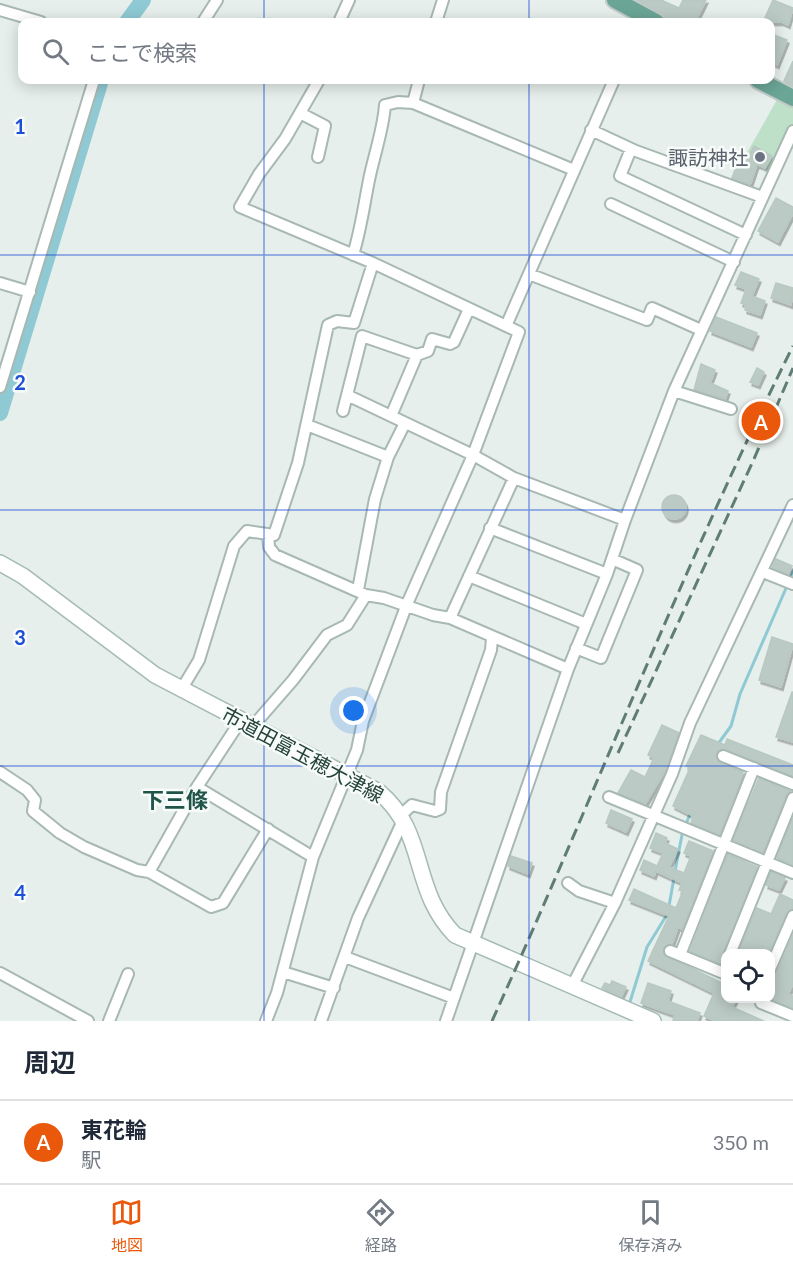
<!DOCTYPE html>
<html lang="ja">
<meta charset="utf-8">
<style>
:root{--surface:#fff;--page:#f2f2f3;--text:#1f2937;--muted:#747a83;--line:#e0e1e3;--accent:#ea580c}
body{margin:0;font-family:Lato,"Noto Sans JP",sans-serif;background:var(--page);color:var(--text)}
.controls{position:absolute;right:18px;bottom:18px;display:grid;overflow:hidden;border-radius:12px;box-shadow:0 3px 15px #0003}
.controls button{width:54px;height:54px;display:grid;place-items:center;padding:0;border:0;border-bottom:2px solid var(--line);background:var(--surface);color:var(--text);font:30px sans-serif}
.you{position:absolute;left:354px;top:711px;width:21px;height:21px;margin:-15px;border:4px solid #fff;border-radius:50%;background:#1a73e8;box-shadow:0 0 0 9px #1a73e833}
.badge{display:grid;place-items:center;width:39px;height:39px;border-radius:50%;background:var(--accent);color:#fff;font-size:20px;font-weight:700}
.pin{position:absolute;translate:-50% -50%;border:3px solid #fff;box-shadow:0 2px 6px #0006}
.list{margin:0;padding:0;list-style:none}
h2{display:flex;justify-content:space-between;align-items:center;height:78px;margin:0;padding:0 24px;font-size:26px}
h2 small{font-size:20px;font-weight:400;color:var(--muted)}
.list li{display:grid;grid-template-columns:39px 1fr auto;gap:18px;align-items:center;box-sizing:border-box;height:84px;padding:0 24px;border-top:2px solid var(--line)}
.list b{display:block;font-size:22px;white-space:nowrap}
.list p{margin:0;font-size:20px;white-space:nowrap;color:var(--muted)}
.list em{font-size:20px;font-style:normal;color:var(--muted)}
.icon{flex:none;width:33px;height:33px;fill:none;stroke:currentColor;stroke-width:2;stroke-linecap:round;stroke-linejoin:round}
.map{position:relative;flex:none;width:793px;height:1021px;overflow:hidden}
.search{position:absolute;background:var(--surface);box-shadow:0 3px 15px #0003;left:18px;right:18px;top:18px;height:66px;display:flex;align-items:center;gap:15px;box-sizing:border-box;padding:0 21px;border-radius:12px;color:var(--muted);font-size:22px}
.sheet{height:162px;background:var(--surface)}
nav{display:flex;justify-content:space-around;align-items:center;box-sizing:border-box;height:84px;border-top:2px solid var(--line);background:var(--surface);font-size:16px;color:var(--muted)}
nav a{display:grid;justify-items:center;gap:3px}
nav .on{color:var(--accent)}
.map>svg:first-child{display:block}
</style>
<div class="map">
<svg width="793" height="1021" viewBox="0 0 793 1021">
<defs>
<filter id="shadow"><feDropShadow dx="2" dy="3.5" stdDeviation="0" flood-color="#0004"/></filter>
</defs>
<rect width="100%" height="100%" fill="#e6efeb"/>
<path fill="#bfe0c8" d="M778 98 793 106V124L769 171 744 158Z"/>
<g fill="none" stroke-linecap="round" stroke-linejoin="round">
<path stroke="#8ec9d4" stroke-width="3" d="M790 579 793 571
M718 744 731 726 740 694 787 586
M675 871 682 835 691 811
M669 906 674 878
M629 1005 647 947 668 913"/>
<path stroke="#8ec9d4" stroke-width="16" d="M127 22 143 0
M0 413 101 80"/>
</g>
<path fill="#bbcac4" stroke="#b8c9c2" stroke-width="1.5" filter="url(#shadow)" d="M637 0H661L679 8 683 0H706L695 22H666L668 18Z
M773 0 793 8 788 25 782 22H763Z
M771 34 787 40 777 65 771 62Z
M793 61V86L784 81Z
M754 146 772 156 765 168 757 164 750 185 732 178 736 167 742 169Z
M776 198 793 207V213L778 242 758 231Z
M741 272 759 279 752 296 765 301 760 315 745 310 746 305 741 303 746 289 735 285Z
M776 283 793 288 791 305 771 298Z
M716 317 757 333 751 347 710 331Z
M701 364 715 370 710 383 728 391 725 399 694 390Z
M757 368 764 372 758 385 750 382Z
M662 507a12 12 0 1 1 24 0a12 12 0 1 1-24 0Z
M776 559 792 566 788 574 772 568Z
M772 637 793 644 781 687 759 680Z
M792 692H793V742L776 737Z
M662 725 679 733 666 769 645 804 618 793 631 770 645 777 654 758 648 755Z
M701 735 725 745 727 739 793 765V776L726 749 718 751 716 756 718 761 743 772 720 835 691 823 693 816 673 806 690 768 686 766Z
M759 778 790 791 786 795 763 852 733 840Z
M611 810 632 819 626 832 606 823Z
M793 818V865L777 858Z
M656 833 667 838 665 843 678 849 669 867 684 873 691 856 684 853 689 841 713 851 682 929 678 927 672 944 663 948 664 955 722 983 726 985V999H736L732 1007 764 1021H716L704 1016 714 993 648 961 669 916 629 900 634 889 676 908 683 891 679 890 682 883 656 871 654 876 640 870 644 860 657 866 663 853 650 848Z
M728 854 757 867 720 964 690 951Z
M511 856 532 863 528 874 508 866Z
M771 872 785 878 779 890 766 885Z
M780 894 793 900V909L786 913 769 954 738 953 757 908 771 914Z
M793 935V983L788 995 793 996V1008L771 999V976L777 972Z
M612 981 626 987 621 997 602 988 605 983 610 985Z
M648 983 671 991 668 1001 700 1013 697 1021H677L673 1020 675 1015 641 1003Z"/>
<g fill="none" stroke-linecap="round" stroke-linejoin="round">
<g stroke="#a8b8b2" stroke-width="14">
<path id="street" d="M0 10 41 22
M203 22 217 0
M339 22 349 0
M436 22 443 0
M413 103 419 80
M300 113 325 126 318 157
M591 130 636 151 762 197
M631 149 620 176 746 235
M611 204 734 262
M353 255C361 229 364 205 369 180 374 155 383 131 385 105L398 102 413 103 574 170
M529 274 647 320 652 308 701 330
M0 283 30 292
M506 326 614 80
M0 387 94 80
M674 391 731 409
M349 396 473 455 514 478 625 520
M343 411 362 336 417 355
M391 416 417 355 428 351 432 339 450 344 454 342 469 309
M307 425 388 457 375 499 358 590
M388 457 405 423
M514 478 450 618 568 669
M490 528 607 574
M268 534 269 547 275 555 366 595 384 598 433 615 450 618
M763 572 793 584
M469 576 586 624
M576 648 601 658 637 570 612 559
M181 690 199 660 234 546 247 531 274 535 298 463 328 325 337 321 354 323 373 263
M253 726 293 680 327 635 347 625 366 595
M723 756 793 784
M0 772 27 790 35 800 33 811 60 833 84 847 137 870 149 872 211 907 223 903 268 829
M197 787 313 857
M609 797 793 873
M401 815 412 805 435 811 440 809 441 792 491 650 492 638
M149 872 197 787 241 720
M568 883 579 891 615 903
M670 951 726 974
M730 954 793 798
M680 955 754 768
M345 957 454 998
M770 969 793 916
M283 972 334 988
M0 973 88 1021
M572 986 615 903 672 774 690 723 793 505
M760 998 761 1003 793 1016
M109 1021 128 974
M266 1021 277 993 313 857 357 750 363 721 407 604 473 455 519 332 373 263 240 207 259 174 285 139 319 80
M321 1021 358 918 400 827 406 823
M446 1021 568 669 607 574 625 520 674 391 793 131"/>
</g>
<g stroke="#a4bbb3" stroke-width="18">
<path id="secondary" d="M0 563 23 576 155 675 379 792C428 833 410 889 455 935L653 1021"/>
</g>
<g stroke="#c2cac8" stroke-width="20">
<path id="primary" d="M615 0 656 22
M758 80 793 98"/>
</g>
<use href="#street" stroke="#fff" stroke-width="10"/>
<use href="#secondary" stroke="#fff" stroke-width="15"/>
<use href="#primary" stroke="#6aa596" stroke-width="16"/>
<path stroke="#5f7d75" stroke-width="3" stroke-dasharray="12 6" stroke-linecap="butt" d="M618 753 754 459 793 368
M492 1021C594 797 683 566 793 346"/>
</g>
<path fill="none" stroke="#1d4ed8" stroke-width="1.5" stroke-opacity="0.55" d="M264 0V22M529 0V22M264 80V1021M529 80V1021M0 255H793M0 510H793M0 766H793"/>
<circle fill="#6b7280" stroke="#f7fbf9" stroke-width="2" cx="760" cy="157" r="6"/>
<g text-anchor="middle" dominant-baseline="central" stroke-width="5" stroke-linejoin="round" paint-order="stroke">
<g font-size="20" fill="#5b616d" stroke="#f7fbf9" text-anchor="end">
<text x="748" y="157">諏訪神社</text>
</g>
<g font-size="20" fill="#24423a" stroke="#f7fbf9">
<text transform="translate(303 754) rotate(28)">市道田富玉穂大津線</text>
</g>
<g font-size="22" font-weight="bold" fill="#1f5548" stroke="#f7fbf9">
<text x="175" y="799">下三條</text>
</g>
</g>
<g font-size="20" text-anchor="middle" font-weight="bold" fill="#1d4ed8" stroke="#f7fbf9" stroke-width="5" stroke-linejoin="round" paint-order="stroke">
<text x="20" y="134">1</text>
<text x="20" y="390">2</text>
<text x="20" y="645">3</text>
<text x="20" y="900">4</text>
</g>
</svg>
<div class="controls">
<button><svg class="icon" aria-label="locate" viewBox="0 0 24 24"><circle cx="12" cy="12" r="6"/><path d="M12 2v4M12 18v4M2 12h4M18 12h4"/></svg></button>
</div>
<div class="you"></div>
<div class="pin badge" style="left:761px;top:421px">A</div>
<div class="search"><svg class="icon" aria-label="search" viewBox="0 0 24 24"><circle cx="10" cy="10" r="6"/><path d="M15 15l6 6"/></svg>ここで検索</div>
</div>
<section class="sheet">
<h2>周辺<small></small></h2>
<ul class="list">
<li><span class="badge">A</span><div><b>東花輪</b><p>駅</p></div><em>350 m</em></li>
</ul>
</section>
<nav>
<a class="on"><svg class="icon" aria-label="map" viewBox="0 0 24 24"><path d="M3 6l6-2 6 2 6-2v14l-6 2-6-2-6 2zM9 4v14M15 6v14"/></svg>地図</a>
<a><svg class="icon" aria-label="directions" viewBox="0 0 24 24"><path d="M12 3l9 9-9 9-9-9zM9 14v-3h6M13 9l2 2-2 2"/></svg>経路</a>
<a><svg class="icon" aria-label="saved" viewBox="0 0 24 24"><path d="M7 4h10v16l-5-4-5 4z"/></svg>保存済み</a>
</nav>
